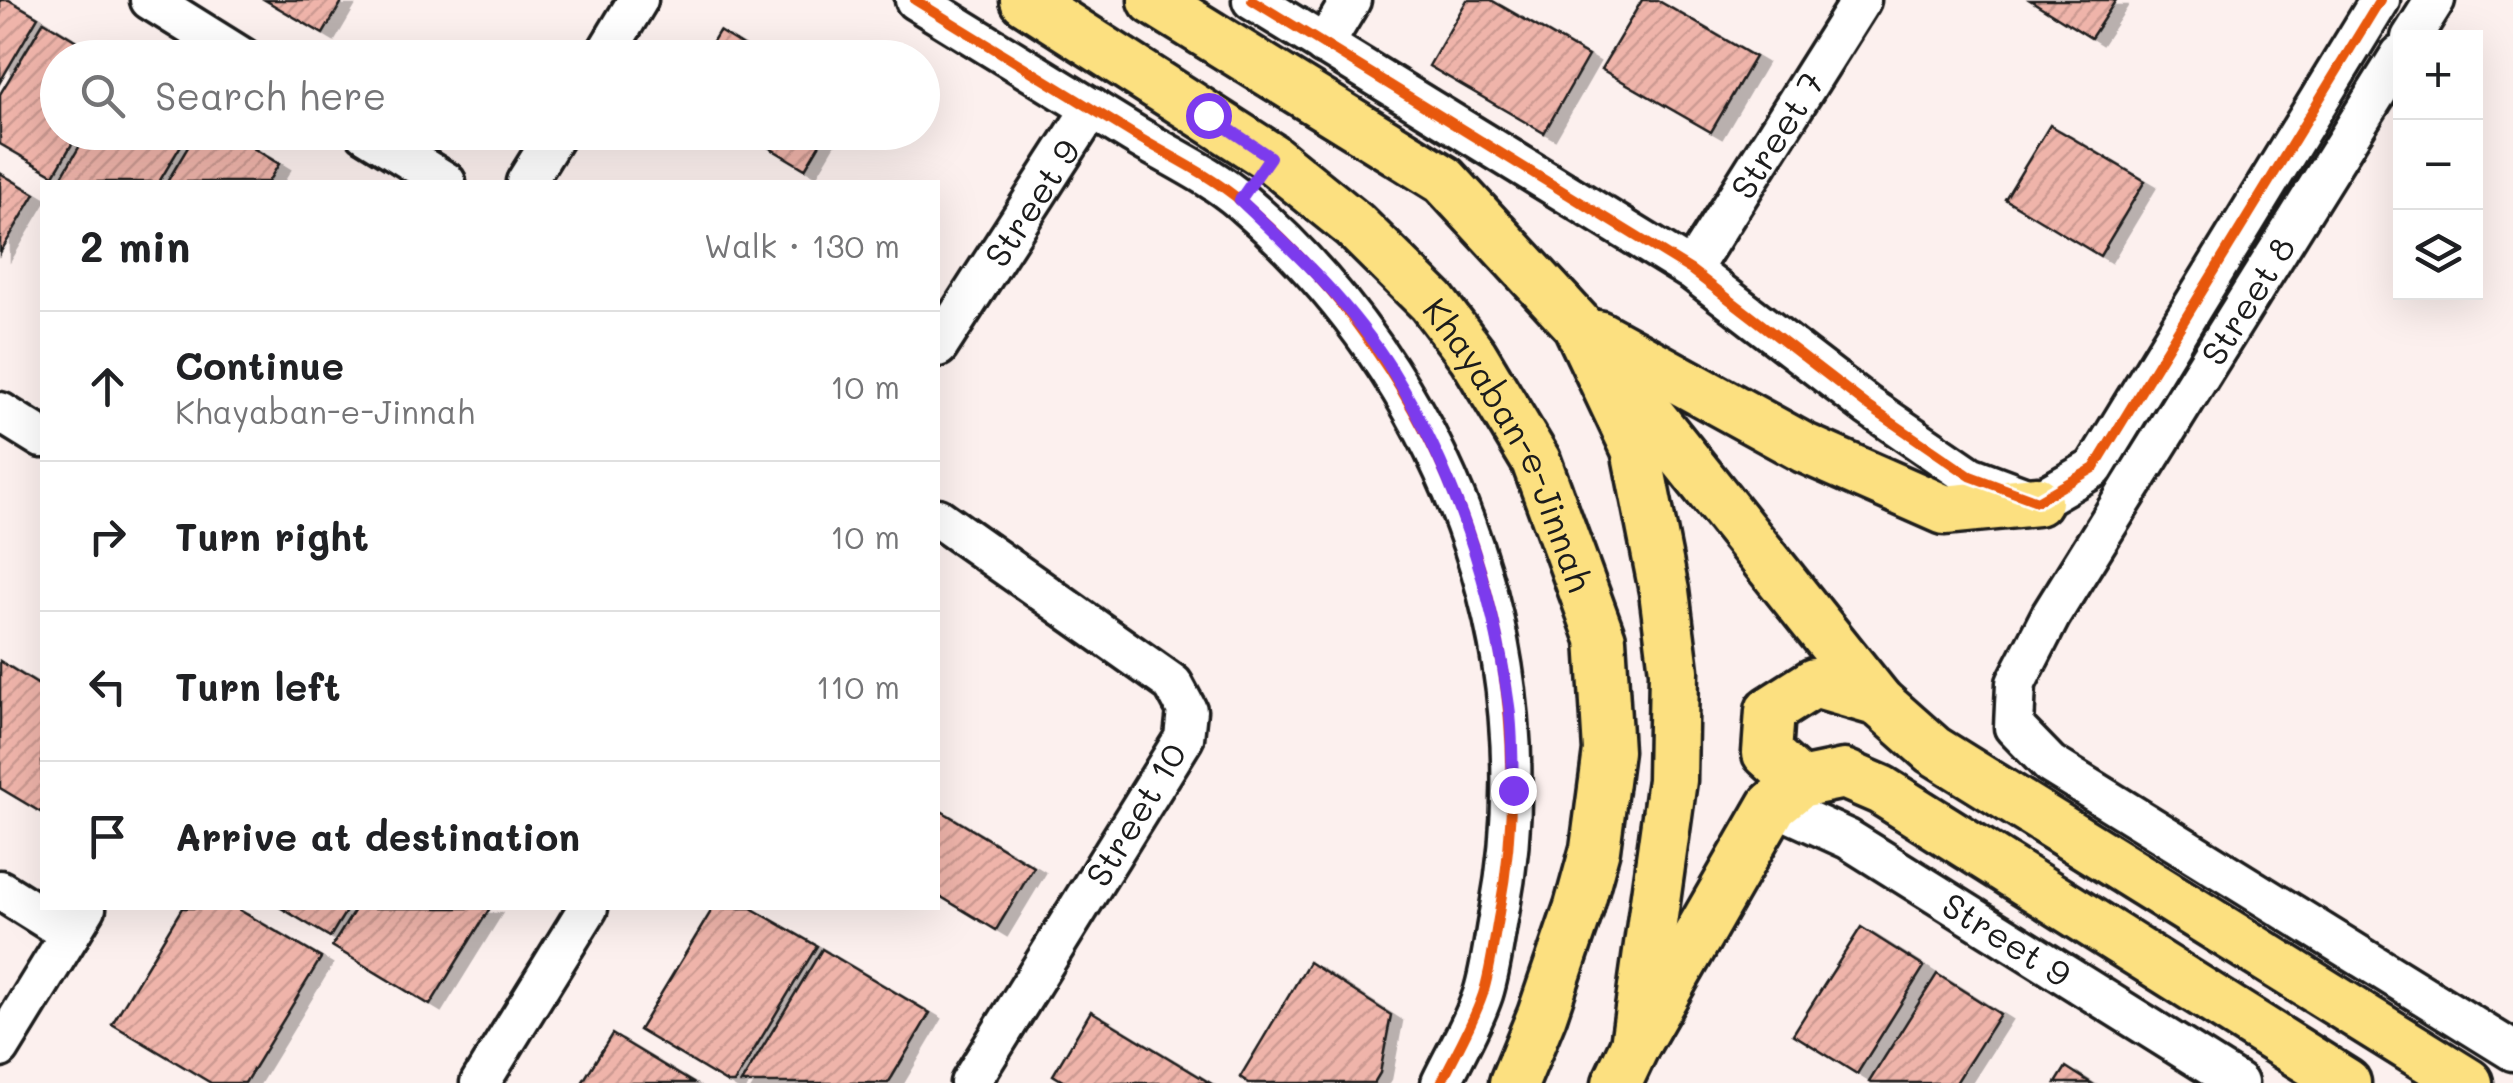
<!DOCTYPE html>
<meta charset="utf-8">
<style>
:root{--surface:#fff;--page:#f6f6f6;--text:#202124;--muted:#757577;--line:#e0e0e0}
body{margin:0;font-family:Mali,sans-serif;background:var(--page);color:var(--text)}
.controls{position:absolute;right:30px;top:30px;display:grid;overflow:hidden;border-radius:0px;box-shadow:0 10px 40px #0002}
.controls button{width:90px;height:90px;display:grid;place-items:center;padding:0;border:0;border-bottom:2px solid var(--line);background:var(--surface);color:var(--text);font:50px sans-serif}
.stop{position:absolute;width:30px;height:30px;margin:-22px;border:8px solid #7c3aed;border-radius:50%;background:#fff}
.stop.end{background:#7c3aed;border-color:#fff;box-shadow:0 2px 10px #0008}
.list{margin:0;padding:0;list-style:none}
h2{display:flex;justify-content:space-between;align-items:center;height:130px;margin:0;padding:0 40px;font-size:42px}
h2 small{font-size:32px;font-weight:400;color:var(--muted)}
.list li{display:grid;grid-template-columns:65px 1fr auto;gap:30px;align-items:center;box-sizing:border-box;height:150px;padding:0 40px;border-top:2px solid var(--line)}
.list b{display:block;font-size:38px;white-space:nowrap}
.list p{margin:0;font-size:32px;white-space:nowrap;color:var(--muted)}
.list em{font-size:32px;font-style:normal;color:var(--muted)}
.icon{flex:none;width:55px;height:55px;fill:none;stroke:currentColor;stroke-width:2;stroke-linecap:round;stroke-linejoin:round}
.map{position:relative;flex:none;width:2513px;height:1083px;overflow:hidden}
.search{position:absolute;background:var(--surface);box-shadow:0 10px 40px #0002;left:40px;top:40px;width:900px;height:110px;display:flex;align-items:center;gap:25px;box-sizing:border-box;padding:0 35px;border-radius:55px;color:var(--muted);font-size:38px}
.panel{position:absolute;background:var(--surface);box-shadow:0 10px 40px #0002;left:40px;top:180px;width:900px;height:730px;border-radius:0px}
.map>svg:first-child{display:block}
</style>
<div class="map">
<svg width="2513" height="1083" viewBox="0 0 2513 1083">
<defs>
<pattern id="building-hatch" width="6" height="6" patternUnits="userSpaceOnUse" patternTransform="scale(2.5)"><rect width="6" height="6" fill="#efb4aa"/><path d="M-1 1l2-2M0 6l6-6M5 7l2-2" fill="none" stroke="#cc9a92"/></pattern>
<filter id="shadow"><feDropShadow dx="11" dy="6" stdDeviation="0" flood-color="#0004"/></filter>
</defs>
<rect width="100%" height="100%" fill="#fcf0ee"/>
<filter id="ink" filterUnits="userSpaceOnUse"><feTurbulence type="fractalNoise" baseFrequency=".01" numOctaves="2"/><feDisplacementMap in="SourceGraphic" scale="20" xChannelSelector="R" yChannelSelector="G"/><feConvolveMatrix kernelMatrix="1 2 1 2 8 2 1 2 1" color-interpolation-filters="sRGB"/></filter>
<g filter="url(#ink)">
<path fill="url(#building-hatch)" stroke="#1c1c1c" stroke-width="2.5" filter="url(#shadow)" d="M0 0H9L38 17 0 82Z
M265 0H343L323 34Z
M1467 0H1491L1588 56 1544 133 1429 66Z
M1642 0H1657L1755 57 1711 132 1601 69Z
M2030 0H2116L2091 38Z
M44 21 104 58H58V132H79L54 175 0 144V94Z
M719 31 763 58H703Z
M2050 125 2145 181 2100 256 2005 199Z
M88 132H189L159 182H62L59 181Z
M197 132H227L279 164 268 182H167Z
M743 132H827L805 169Z
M0 173 35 194 0 253Z
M0 661 42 687V813L0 788Z
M938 809 1034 867 996 930 938 895Z
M182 908H236L321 958 245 1083H211L112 1024Z
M281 908H348L330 937Z
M356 908H490L430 1005 332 946Z
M713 908H751L817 946 734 1083H728L639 1030Z
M1861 927 1924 967 1857 1074 1793 1034Z
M822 949 930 1013 892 1077 888 1083H741Z
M1309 962 1391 1015 1380 1073 1374 1083H1249L1240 1077Z
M1937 974 2000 1014 1956 1083H1871L1869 1082Z
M1091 1011 1210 1083H1066L1053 1075Z
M612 1034 693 1083H582Z
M2066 1067 2091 1083H2056Z"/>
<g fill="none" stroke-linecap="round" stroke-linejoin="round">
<g stroke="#1c1c1c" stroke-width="45">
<g id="minor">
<path d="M150 0 243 58"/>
<path d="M915 0C988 45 1060 89 1133 134 1169 156 1211 175 1242 202 1445 376 1549 649 1499 913 1494 939 1491 969 1483 994 1473 1024 1455 1054 1441 1083"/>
<path d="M1252 0 1691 270 1868 406 1970 476 2037 501 2094 468 2380 0"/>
<path d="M2411 38 2435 0"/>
<path d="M1324 45 1351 0"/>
<path d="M2400 55 2051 615 2016 683 2014 727 2050 764 2513 1051"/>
<path d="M603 58 638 0"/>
<path d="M365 132 446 182"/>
<path d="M526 182 557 132"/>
<path id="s1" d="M1691 270 1861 0"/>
<path id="s2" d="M938 347 1092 108"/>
<path d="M0 412 42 438"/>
<path d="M938 518 1173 684 1187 710 1184 738 970 1083"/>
<path id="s3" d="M1773 805 1848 839 2238 1083"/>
<path d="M0 890 70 934"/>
<path d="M0 1048 86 908"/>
<path d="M480 1083 588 908"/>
</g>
</g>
<g stroke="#1c1c1c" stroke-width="55">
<g id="major">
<path id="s4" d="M1025 0 1270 157 1354 225 1432 302 1473 356 1536 461 1601 639 1608 751 1595 849 1579 907 1542 1015 1514 1083"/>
<path d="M1153 0 1444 180 1577 324 1636 449 1664 591 1674 671 1672 780 1635 1045"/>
<path d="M1598 335 1804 448 1945 510 2037 501"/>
<path d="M1626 385 1879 702 1933 750 2468 1083"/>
<path d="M1800 783 1767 753 1770 711 1814 683 1879 702"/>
<path d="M1617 1083 1635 1045 1773 805 1800 783 1844 774 1881 790 2346 1083"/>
</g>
</g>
<use href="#minor" stroke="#fff" stroke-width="38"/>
<use href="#major" stroke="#fce080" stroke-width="48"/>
<g stroke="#fff" stroke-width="16">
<path id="cycleway" d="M915 0C988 45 1060 89 1133 134 1169 156 1211 175 1242 202 1445 376 1549 649 1499 913 1494 939 1491 969 1483 994 1473 1024 1455 1054 1441 1083
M1252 0 1691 270 1868 406 1970 476 2037 501 2094 468 2380 0"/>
</g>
<use href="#cycleway" stroke="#e8590c" stroke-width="10"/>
</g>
</g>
<g fill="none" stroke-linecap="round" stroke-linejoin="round" filter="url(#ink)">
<path stroke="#7c3aed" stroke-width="12" d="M1208 115 1270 157 1240 200C1294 251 1352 305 1392 370 1454 471 1493 588 1509 706 1513 734 1512 762 1513 790"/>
</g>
<g text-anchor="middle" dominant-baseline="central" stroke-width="9" stroke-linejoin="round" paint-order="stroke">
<g font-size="35" fill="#1c1c1c" stroke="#fff">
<text stroke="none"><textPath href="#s1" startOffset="160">Street 7</textPath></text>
<text stroke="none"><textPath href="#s2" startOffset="172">Street 9</textPath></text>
<text transform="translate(2247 300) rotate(-58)">Street 8</text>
<text stroke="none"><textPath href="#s4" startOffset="672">Khayaban-e-Jinnah</textPath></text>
<text transform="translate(1135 814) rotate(-59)">Street 10</text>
<text stroke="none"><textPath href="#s3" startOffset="270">Street 9</textPath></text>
</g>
</g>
</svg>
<div class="controls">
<button>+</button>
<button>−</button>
<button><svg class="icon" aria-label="layers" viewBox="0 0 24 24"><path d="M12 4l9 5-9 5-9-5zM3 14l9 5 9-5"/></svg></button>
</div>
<div class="stop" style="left:1208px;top:115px"></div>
<div class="stop end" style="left:1513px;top:790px"></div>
<div class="search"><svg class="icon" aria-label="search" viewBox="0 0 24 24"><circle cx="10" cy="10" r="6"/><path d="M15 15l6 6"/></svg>Search here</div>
<section class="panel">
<h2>2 min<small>Walk · 130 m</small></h2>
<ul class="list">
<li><svg class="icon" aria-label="ahead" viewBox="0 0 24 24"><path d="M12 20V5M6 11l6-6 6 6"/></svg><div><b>Continue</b><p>Khayaban-e-Jinnah</p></div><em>10 m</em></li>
<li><svg class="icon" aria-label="right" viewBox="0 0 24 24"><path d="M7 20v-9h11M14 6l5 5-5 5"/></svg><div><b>Turn right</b></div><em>10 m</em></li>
<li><svg class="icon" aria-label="left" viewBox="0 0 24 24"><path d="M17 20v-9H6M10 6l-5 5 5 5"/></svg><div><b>Turn left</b></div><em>110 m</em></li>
<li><svg class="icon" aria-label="arrive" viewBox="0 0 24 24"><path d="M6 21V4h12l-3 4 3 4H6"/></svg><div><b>Arrive at destination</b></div></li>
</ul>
</section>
</div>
